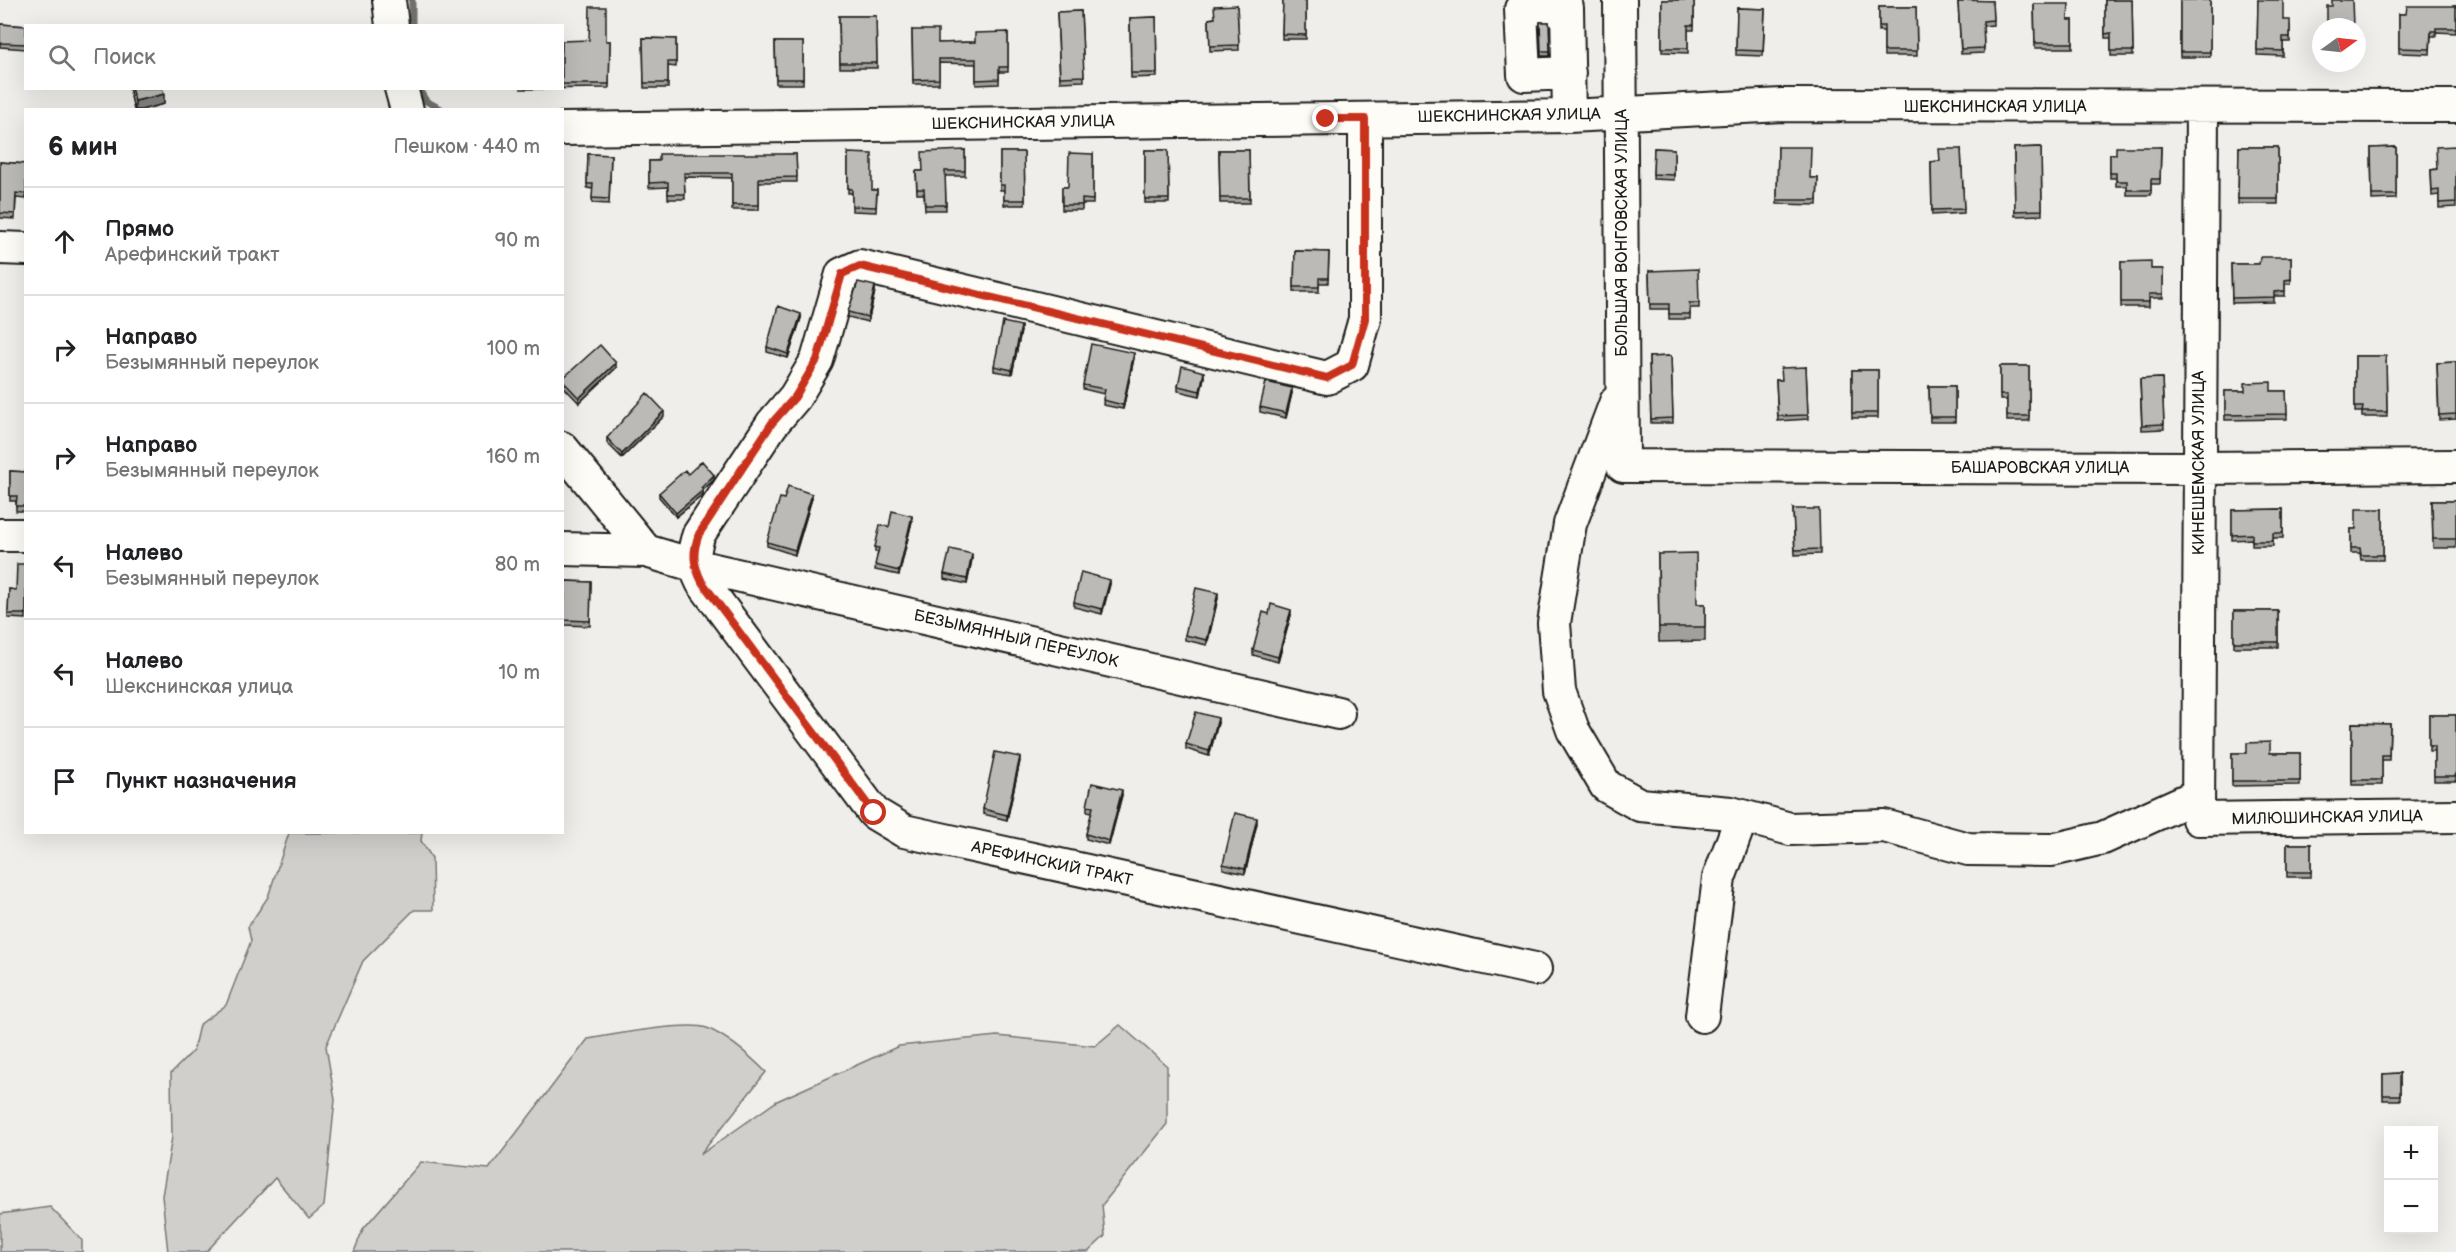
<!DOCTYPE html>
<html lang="ru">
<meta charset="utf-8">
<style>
:root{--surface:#fff;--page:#f2f2f2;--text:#202124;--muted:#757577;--line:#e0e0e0}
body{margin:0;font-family:"Balsamiq Sans",sans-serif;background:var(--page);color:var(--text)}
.controls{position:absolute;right:18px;bottom:18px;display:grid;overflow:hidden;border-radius:0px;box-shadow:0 6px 24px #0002}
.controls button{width:54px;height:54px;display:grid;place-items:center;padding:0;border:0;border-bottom:2px solid var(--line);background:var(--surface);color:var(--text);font:30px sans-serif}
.compass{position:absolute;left:2312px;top:18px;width:54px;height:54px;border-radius:50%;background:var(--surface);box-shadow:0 6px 24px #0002;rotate:75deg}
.stop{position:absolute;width:18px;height:18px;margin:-14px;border:4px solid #c8321e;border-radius:50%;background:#fff}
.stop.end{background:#c8321e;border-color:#fff;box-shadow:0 2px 6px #0008}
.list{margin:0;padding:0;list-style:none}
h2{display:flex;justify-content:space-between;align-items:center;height:78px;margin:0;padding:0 24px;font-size:26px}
h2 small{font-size:20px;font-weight:400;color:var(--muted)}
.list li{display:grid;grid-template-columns:39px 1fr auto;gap:18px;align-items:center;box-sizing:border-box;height:108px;padding:0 24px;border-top:2px solid var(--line)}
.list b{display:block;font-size:22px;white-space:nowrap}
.list p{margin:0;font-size:20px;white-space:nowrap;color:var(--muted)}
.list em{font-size:20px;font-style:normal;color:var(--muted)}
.icon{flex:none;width:33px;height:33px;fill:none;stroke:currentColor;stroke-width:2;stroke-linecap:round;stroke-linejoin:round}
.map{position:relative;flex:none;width:2456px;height:1252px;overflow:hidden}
.search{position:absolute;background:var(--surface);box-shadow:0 6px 24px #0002;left:24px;top:24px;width:540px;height:66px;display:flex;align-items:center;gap:15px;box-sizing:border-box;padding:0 21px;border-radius:0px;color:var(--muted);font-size:22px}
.panel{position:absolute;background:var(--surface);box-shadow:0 6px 24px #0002;left:24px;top:108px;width:540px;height:726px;border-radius:0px}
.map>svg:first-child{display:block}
</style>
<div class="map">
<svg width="2456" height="1252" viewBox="0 0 2456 1252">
<rect width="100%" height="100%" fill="#f0eeea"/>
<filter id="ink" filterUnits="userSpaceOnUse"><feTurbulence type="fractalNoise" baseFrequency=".0167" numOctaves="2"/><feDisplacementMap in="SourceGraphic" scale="12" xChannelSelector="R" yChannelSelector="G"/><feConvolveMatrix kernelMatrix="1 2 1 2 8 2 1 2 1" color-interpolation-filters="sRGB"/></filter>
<g filter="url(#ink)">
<path fill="#d0cfcc" stroke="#767674" stroke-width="1.5" d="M289 833H422L421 841 432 858 433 910H414L363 961 326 1046 335 1100 324 1206 309 1219 275 1178 206 1252H168L162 1196 172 1137 171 1073 193 1051 199 1025 226 1005 251 941 248 927 268 897Z
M1120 1025 1167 1066V1124L1102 1205 1105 1236 1088 1252H354L363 1229 421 1162 489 1169 588 1039C610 1035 689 1021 707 1028 730 1038 749 1055 766 1072L700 1155 777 1101 899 1046 997 1036 1095 1046Z
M50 1207 82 1240V1252H0V1214Z"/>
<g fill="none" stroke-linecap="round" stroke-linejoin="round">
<path stroke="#706f6d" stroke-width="7" d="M412 26V0
M418 88 426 101 443 110"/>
<g stroke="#1c1c1c" stroke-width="36">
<path id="minor" d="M389 0 392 26
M1620 0 1623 466 2198 468 2456 466
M1569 73 1524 75 1521 9 1567 8 1569 116
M401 88 407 110
M2202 108 2198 819 2456 816
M1365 119V319L1352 365 1327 378 860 266 842 274 817 360 795 397 772 424 699 534C692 553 693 564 702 582L874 813 904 831 1535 969
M562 129 1569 116 1782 105 2456 106
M0 248 26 249
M1616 402 1570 524 1554 623 1559 691 1573 730 1606 786 1640 805 1731 813 1790 829 1884 826 1968 849 2052 850 2103 838 2198 795
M562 448 646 551
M0 535H26
M562 549 646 551 693 565 1338 713
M1702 1016 1719 878 1742 816"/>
</g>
<use href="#minor" stroke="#fdfcf7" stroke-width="32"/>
</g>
<path fill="#a1a09d" stroke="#1c1c1c" stroke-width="1.5" d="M1283 0H1306V39H1282Z
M1662 0H1694V30H1688V53L1662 52Z
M2105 0H2132L2133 56H2111V38H2105Z
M2180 0H2210V57H2180Z
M2258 0 2290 25V42H2283V56L2257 55Z
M1992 1 1993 25 1983 26 1984 53 1961 54 1958 2Z
M2034 4 2068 20H2073V48H2035Z
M1237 5 1239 50 1210 51 1209 19 1215 18Z
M2456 6V33L2436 32V36H2431L2430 54 2399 53V14H2406Z
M1879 7H1916L1917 56H1884V31H1879Z
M1737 8 1765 9 1763 56 1736 55Z
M1081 11 1084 81 1060 82 1057 12Z
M839 16H876L877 68H840Z
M1156 17 1157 77 1131 78 1130 18Z
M1540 22H1549L1550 56H1541Z
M0 24 26 26V49L0 47Z
M912 30 938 43 975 42 1008 32V72H999V84L976 85V64L939 63V84H913Z
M643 38 676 39V67L668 66V88H644Z
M562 41H610L609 88 520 89 562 88Z
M775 42H803V84H776Z
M129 88H162L164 104 141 110H134Z
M2456 146V207L2439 208V195L2432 196 2431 170 2437 169Z
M1778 147 1810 178H1818L1817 205 1777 204Z
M2041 147 2042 215 2015 216 2014 148Z
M2161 147 2160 184H2151V195H2127V186H2116V178H2110V154H2116Z
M2239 147H2278V204H2238Z
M2396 147V199L2372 200 2371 148Z
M1654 148 1674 149V180L1653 179Z
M1961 149 1964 213 1932 215 1931 162 1939 161Z
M965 150V176H945L946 210H925L924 194H917L916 171H923Z
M1145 150H1168L1169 203H1145Z
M1219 150H1249L1250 203H1220Z
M1000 152H1024L1025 205H1004V190H1000Z
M848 153 872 190H877L876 212 852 211V193H848Z
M588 154 611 155 609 204 592 203 593 189 587 188Z
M796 154 797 182H759V210H732V178L684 177 685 199H668V187L649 188V161Z
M1093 154V204H1082V210H1062V187H1068Z
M0 162 26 164V199L16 198 15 219 0 218Z
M1295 251 1329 252 1328 283H1319V292H1294Z
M2291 257V284H2285V296H2274V302L2232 303 2231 264H2259Z
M2121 262 2151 269H2163V298H2149V307H2121Z
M1649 271 1699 303V308H1690V319H1669V309H1650Z
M875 291 868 322 848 317V312Z
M801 318 788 358 767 352V347Z
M1021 331 1012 374 994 371V366Z
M1671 356 1673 423H1651L1649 357Z
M2355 356H2386L2387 417H2362V412H2355Z
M1134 358 1123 409 1103 405 1104 394 1083 389V385Z
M2456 362V419L2439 420 2437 363Z
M2000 366H2029V421H2007V400H2000Z
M1806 367 1808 419 1778 421 1776 380H1782Z
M616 368 579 403 562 385V379Z
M1852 370H1878V418H1852Z
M1204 377 1200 396 1178 391V386Z
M2162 378 2164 429 2142 430 2140 379Z
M1929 386H1955V422H1930Z
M2225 391H2286L2287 419 2225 420Z
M1292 393 1286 418 1260 412V407Z
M664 416 622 458 607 443V438Z
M10 471 26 472V511H16V501H10Z
M688 474 714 480 703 490V495L676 517 659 497V493Z
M812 498 795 555 767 546V542L784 499Z
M2432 501H2456V548H2433Z
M1793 509 1820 549V554L1795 555Z
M2283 509V538H2273V546H2252V539L2232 540V510Z
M2383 509V560H2361L2360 553H2351V529H2356Z
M912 521 899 575 875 570 878 552H875V547Z
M1658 554 1697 604H1705V641L1659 642Z
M972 559 967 584 944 579V574Z
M26 564V619L8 618 9 589 16 590Z
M565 581 591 582 590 626 564 625Z
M1110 584 1102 614 1074 607V602Z
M1218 598 1207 645 1185 640V635Z
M2234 611H2278V647H2234Z
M1269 614 1291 615 1278 662 1253 655V650Z
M2429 715H2456V781H2434V751H2429Z
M1218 723 1209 756 1186 749V744Z
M2352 723 2390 724 2389 760H2382V785H2352Z
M2232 753H2300V785L2232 786Z
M1020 761 1007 820 983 814V809Z
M1122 795 1109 845 1086 839V834L1092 812 1087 811V806Z
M1257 823 1245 874 1223 869V864Z
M2287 844H2311V877H2287Z
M2400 1073V1100H2383V1074Z"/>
<path fill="#83827f" stroke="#1c1c1c" stroke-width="1.5" d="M164 94V104L141 110H135V101Z
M875 286V291L868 322V317Z
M801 314V318L788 358V354Z
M1021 326V331L1012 374V370Z
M1134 353V358L1123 409V405Z
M616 363V368L579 403V398Z
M1204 372V377L1200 396V391Z
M1292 388V393L1286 418V413Z
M664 411V416L622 458V454Z
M714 475V480L703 490V495L676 517V513Z
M812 494V498L795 555V550Z
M912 516V521L899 575V571Z
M972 554V559L967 584V579Z
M1110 580V584L1102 614V609Z
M1218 593V598L1207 645V640Z
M1291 610V615L1278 662V657Z
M1218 718V723L1209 756V751Z
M1020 757V761L1007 820V815Z
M1122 790V795L1109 845V841Z
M1257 818V823L1245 874V869Z"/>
<path fill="#bbbab6" stroke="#1c1c1c" stroke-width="1.5" d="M1283 0H1306V35L1282 34Z
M1662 0H1694V25H1688V48H1662Z
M1962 0 1992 1 1993 20 1983 21 1984 48 1961 49 1958 2H1963Z
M2105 0H2132L2133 51H2111V33L2105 34Z
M2180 0H2210V52H2180Z
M2258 0H2283V20H2290V37H2283V51L2257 50Z
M2332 0H2352L2353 27H2327V6H2332Z
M2034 4H2069L2068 20H2073V43H2035Z
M1237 5 1239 45 1210 46 1209 19 1215 18 1214 6Z
M2407 6H2456V28H2436V31H2431L2430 49 2399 48V14H2406Z
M590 7H606V41H610L609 84H562V41L589 40Z
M1879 7H1916L1917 51H1884V26H1879Z
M1737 8 1765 9 1763 51 1736 50Z
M1081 11 1084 76 1060 77 1057 12Z
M839 16H876L877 63H840Z
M1156 17 1157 73H1131L1130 18Z
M1540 22H1549L1550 51H1541Z
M0 24 26 26V44L0 43Z
M912 30H938V43L975 42V33L1008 32V67H999V79L976 80V59H939V79L913 80Z
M643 38 676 39V62H668V83H644Z
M775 42H803V79H776Z
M131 88H162L164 94 135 101Z
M2456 146V202L2439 203V190L2432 191 2431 170 2437 169 2436 147Z
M1778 147H1811L1810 178H1818L1817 200H1777Z
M2041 147 2042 210 2015 211 2014 148Z
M2116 147H2161L2160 179H2151V190H2127V181H2116V173H2110V154H2116Z
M2239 147H2278V199H2238Z
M2396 147V195H2372L2371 148Z
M1654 148 1674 149V175L1653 174Z
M1939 149H1961L1964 209 1932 210 1931 162 1940 161Z
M965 150V171H945L946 205H925L924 189H917L916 171H923L922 152Z
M1145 150H1168L1169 199H1145Z
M1219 150H1249L1250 198H1220Z
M1000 152H1024L1025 200H1004V185H1000Z
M848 153 872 154V190H877L876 207 852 206V189L848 188Z
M1069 153 1093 154V200L1082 199V205H1062V187H1068Z
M588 154 611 155 609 199 592 198 593 184H587Z
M659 154H796L797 177 759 178V205H732V173H684L685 194H668V182L649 183V161H659Z
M0 162 26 164V194L16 193 15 214 0 213Z
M1295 251 1329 252 1328 278H1319V287H1294Z
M2260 257H2291V279L2285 280V291L2274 292V297L2232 298 2231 264H2259Z
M2151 261V269H2163V294H2149V302H2121V262Z
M1698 269 1699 303H1689L1690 314H1669V304H1650L1649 271Z
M858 282 875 286 868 317 848 312Z
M778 306 801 314 788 354 767 347Z
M1003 322 1021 326 1012 370 994 366Z
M1091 344 1134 353 1123 405 1103 400 1105 389 1083 385Z
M600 345 616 363 579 398 562 380V379Z
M1671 356 1673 418 1651 419 1649 357Z
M2355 356H2386L2387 412H2362L2363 407H2355Z
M2456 362V414L2439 415 2437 363Z
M1182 366 1204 372 1200 391 1178 386Z
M2000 366H2029V416H2007V395H2000Z
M1806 367 1808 415 1778 416 1776 380H1782L1781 368Z
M1852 370H1878V413H1852Z
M2162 378 2164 424 2142 425 2140 379Z
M1266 382 1292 388 1286 413 1260 407Z
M2271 382V391H2286L2287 414 2225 415V391H2245V383Z
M1929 386H1955V417H1930Z
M647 393 664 411 622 454 607 438Z
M702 461 714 475 701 488 703 490 676 513 659 493 685 470 688 474Z
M10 471 26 472V506H16L17 496H10Z
M788 486 812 494 795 550 767 542 780 498 784 499Z
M2432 501H2456V539H2433Z
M1793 509H1819L1820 549 1795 550Z
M2283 509V533H2273V541H2252V534L2232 535V510Z
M2356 509H2383V555H2361L2360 548H2351V529H2356Z
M892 511 912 516 899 571 875 565 879 548 875 547 880 525 889 527Z
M950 549 972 554 967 579 944 574Z
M1696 553 1697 604H1705V627H1659L1658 554Z
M17 564H26V614H8L9 589 16 590Z
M1081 572 1110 580 1102 609 1074 602Z
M565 581 591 582 590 621 564 620Z
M1196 588 1218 593 1207 640 1185 635Z
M1271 604 1291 610 1278 657 1253 650 1263 612 1269 614Z
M2234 611H2278V642H2234Z
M1196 712 1218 718 1209 751 1186 744Z
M2429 715H2456V776H2434V746H2429Z
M2352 723 2390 724 2389 755H2382V780H2352Z
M2270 742V753H2300V781H2232V753H2247V743Z
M995 752 1020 757 1007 815 983 809Z
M1092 783 1122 790 1109 841 1086 834 1093 807 1087 806Z
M1235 813 1257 818 1245 869 1223 864Z
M2287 844H2311V872H2287Z
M2400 1073V1095H2383V1074Z"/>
</g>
<g fill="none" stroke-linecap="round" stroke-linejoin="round" filter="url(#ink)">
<path stroke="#c8321e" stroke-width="8" d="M874 813 702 582C693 564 692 553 699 534L772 423 795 397 817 360 842 274 860 266 1327 378 1352 365 1365 319V119H1326"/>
</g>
<g text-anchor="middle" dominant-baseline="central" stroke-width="4.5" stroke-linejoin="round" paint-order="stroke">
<g font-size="16" fill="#1c1c1c" stroke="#fdfcf7">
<text x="1995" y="107">ШЕКСНИНСКАЯ УЛИЦА</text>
<text transform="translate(1509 116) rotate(-1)">ШЕКСНИНСКАЯ УЛИЦА</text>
<text transform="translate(1023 123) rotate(-1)">ШЕКСНИНСКАЯ УЛИЦА</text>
<text transform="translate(1622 233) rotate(-90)">БОЛЬШАЯ ВОНГОВСКАЯ УЛИЦА</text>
<text transform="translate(2199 463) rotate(-90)">КИНЕШЕМСКАЯ УЛИЦА</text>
<text x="2040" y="468">БАШАРОВСКАЯ УЛИЦА</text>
<text transform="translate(1016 639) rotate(13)">БЕЗЫМЯННЫЙ ПЕРЕУЛОК</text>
<text transform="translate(2327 818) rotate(-1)">МИЛЮШИНСКАЯ УЛИЦА</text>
<text transform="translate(1052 864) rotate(12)">АРЕФИНСКИЙ ТРАКТ</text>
</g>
</g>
</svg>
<div class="controls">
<button>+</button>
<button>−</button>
</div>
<svg class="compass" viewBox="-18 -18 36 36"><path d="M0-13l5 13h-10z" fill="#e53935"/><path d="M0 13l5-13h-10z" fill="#757577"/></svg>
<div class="stop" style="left:874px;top:813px"></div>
<div class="stop end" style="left:1326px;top:119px"></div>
<div class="search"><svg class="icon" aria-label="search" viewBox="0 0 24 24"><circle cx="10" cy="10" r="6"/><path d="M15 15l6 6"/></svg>Поиск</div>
<section class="panel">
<h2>6 мин<small>Пешком · 440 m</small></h2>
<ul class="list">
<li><svg class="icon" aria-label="ahead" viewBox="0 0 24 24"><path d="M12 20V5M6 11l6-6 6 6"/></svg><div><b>Прямо</b><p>Арефинский тракт</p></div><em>90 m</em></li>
<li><svg class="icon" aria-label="right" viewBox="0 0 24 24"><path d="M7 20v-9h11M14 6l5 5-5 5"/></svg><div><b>Направо</b><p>Безымянный переулок</p></div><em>100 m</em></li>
<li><svg class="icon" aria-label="right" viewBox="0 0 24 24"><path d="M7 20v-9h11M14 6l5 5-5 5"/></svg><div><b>Направо</b><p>Безымянный переулок</p></div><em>160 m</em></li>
<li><svg class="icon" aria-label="left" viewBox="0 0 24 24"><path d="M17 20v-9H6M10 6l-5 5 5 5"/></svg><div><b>Налево</b><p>Безымянный переулок</p></div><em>80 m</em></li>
<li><svg class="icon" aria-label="left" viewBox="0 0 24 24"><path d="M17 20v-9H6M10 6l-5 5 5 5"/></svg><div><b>Налево</b><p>Шекснинская улица</p></div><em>10 m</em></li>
<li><svg class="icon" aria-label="arrive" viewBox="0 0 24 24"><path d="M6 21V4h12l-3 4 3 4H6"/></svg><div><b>Пункт назначения</b></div></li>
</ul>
</section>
</div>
